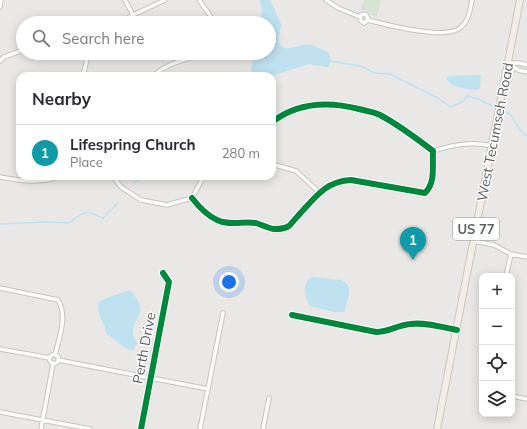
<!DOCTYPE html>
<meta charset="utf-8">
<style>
:root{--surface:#fff;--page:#f7f7f7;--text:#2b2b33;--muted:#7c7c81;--line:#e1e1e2;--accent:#8e9090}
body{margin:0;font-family:Mulish,sans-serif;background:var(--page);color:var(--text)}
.controls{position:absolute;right:12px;bottom:12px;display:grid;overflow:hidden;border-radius:8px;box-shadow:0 2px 10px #0003}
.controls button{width:36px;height:36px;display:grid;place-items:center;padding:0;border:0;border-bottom:1px solid var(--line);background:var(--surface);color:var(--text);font:20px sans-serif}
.you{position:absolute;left:229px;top:282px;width:14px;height:14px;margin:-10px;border:3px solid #fff;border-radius:50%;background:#1a73e8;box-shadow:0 0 0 6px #1a73e833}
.badge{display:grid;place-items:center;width:26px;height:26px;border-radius:50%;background:var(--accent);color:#fff;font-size:13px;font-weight:700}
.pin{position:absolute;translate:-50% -33px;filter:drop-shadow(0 1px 2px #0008)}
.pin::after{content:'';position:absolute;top:21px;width:14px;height:12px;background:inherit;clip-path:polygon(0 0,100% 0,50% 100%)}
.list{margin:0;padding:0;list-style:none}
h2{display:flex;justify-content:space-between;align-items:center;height:52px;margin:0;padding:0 16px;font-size:17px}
h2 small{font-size:13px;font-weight:400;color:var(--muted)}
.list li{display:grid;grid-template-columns:26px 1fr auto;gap:12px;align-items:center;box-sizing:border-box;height:56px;padding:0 16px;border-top:1px solid var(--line)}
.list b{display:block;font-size:15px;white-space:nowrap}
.list p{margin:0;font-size:13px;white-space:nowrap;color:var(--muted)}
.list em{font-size:13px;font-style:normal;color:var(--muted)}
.icon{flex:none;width:22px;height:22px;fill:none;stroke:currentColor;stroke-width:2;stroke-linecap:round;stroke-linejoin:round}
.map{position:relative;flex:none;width:527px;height:429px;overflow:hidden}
.search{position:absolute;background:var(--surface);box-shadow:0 2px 10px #0003;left:16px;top:16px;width:260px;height:44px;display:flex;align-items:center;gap:10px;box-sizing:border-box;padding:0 14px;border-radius:22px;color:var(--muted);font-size:15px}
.panel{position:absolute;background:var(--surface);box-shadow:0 2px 10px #0003;left:16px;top:72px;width:260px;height:108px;border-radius:12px}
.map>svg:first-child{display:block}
</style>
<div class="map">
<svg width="527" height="429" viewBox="0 0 527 429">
<rect width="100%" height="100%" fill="#eae8e6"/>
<path fill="#d7e4d3" d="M364 0H381L377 17 372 15 367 10H361Z"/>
<path fill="#bfe1f0" d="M260 0H270L281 24 278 42C286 55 299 43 310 45 317 46 323 50 328 52L331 59 328 67 309 64 271 76H252L251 69 255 53H269V23H260L262 8Z
M481 75 480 88 477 90C467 89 453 88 446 79L450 76Z
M312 277 341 280 346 283 349 287V295L344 312H333L310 306C305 298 301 282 312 277Z
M130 290C135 295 142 306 140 313 138 319 132 325 133 332 133 336 136 340 137 344L133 350C120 349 119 339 107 335 105 331 106 329 104 325 101 317 96 312 99 302L104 299Z"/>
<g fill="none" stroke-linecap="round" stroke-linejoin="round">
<path stroke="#bfe1f0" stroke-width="1.5" d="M329 61 361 66 374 73 390 74 436 97 451 107 462 102 467 96 478 99 496 108
M500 109C519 116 512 127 527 136
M135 182 145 176
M0 224 46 222 69 223C75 219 82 211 90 213 94 213 98 217 103 218L118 203"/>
<g stroke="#c5c5c5" stroke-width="5.5">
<path id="street" d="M125 0 133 15 165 0
M199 0 209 14 214 23
M326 0 338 8 360 17
M0 7 1 0
M368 20 367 16 365 14 361 15 360 17 361 21 364 23 368 20C387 25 445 40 460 28 469 21 470 10 472 0
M120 23 133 15
M0 61 4 57 23 50
M508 63 518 70 527 72
M508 63H519L527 65
M83 76 87 59 86 53
M153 76C166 64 183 60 200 55L203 53
M272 122C298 102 328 101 359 109 366 111 374 112 380 115 399 125 416 138 433 151
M433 151C453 145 471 141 492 146
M272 164 296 171 320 193
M113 176 121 187 141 200 167 205 192 198 204 176
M0 177C20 181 41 184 60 176
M192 198C199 207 206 215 217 220 229 226 243 221 256 223 262 225 268 228 274 229 279 229 285 229 289 226 292 223 295 219 297 217 314 199 325 181 351 180L425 193C436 182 432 166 433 151
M474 241 494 245 511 254 527 257
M506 276 511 254
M0 288 58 300C68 316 59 338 55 355
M292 315 376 332C389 332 398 325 410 324 425 322 442 327 457 330
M0 349 50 358
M49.5 359a4.5 4.5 0 1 1 9 0a4.5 4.5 0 1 1-9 0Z
M58 360 208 389
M512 396 527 399
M0 412 90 429
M41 429 53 364
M141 429 169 282 163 273
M200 429 223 313
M263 429 269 398"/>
</g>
<g stroke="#cfc5b7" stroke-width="8">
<path id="primary" d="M437 429 520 0"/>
</g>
<use href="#street" stroke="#fcfcfb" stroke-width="3.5"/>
<use href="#primary" stroke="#f1eee8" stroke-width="6"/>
<g stroke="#fff" stroke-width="8">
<path id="cycleway" d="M192 198C199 207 206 215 217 220 229 226 243 221 256 223 262 225 268 228 274 229 279 229 285 229 289 226 292 223 295 219 297 217 314 199 325 181 351 180L425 193C436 182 432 166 433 151 416 138 399 125 380 115 374 112 366 111 359 109 328 101 298 102 272 122
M292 315 376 332C389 332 398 325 410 324 425 322 442 327 457 330
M141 429 169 282 163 273"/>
</g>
<use href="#cycleway" stroke="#00873e" stroke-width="6"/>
</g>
<g text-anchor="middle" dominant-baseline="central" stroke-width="3" stroke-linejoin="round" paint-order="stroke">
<rect fill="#fff" stroke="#8d9091" stroke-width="1" x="453" y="218" width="46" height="22" rx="3"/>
<g font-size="13" font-weight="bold" fill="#5c6062">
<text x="476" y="229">US 77</text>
</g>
<g font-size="14" fill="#5c6062" stroke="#fff">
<text transform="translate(495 132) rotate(-79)">West Tecumseh Road</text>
<text transform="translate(144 348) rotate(-79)">Perth Drive</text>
</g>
</g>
</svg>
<div class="controls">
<button>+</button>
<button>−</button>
<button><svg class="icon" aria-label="locate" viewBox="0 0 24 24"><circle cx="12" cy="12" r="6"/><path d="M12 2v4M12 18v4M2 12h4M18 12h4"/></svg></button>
<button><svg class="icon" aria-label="layers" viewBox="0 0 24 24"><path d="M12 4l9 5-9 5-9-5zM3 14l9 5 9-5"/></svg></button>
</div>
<div class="you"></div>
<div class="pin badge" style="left:413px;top:260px;background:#0f9aa8">1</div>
<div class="search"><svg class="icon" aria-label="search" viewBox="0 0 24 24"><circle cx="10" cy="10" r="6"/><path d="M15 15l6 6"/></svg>Search here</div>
<section class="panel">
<h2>Nearby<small></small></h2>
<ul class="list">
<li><span class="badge" style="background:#0f9aa8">1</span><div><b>Lifespring Church</b><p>Place</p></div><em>280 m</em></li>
</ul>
</section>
</div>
